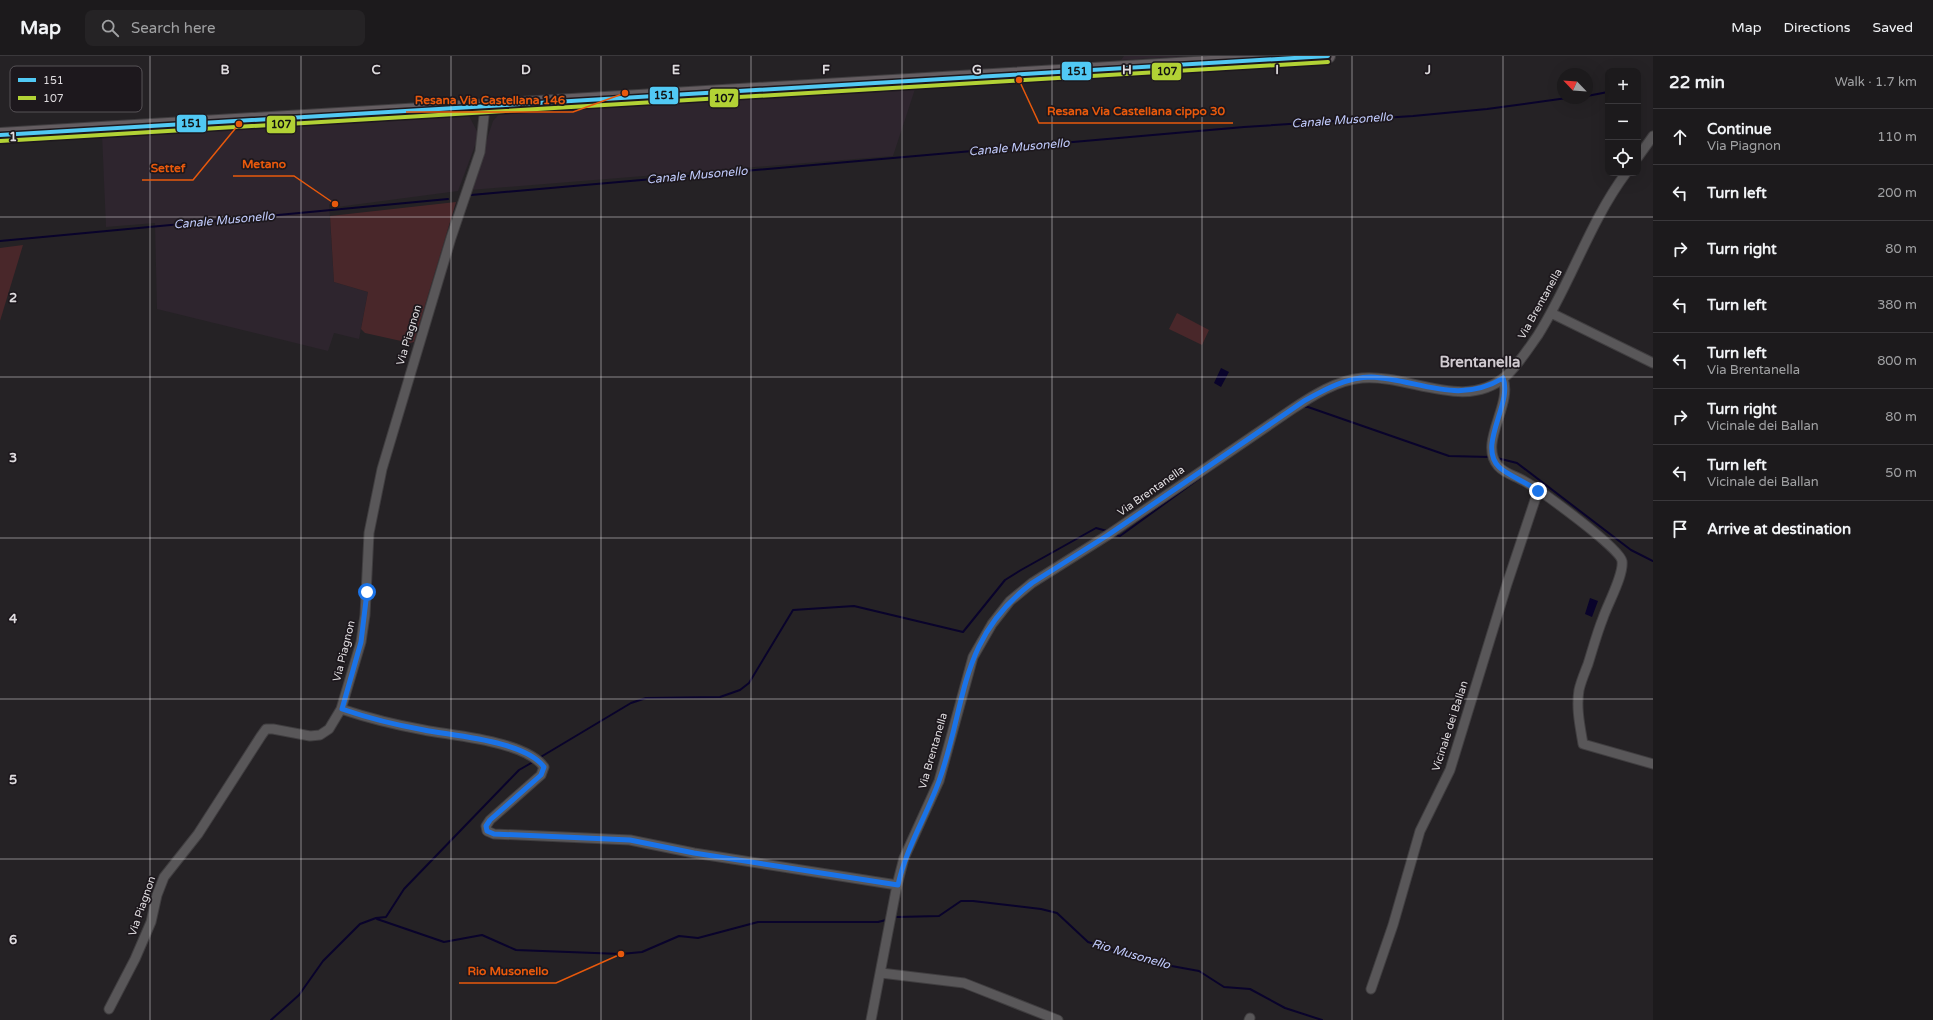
<!DOCTYPE html>
<meta charset="utf-8">
<style>
:root{--surface:#1c1a1c;--page:#252325;--text:#f1f3f6;--muted:#a0a1a3;--line:#3a383b}
body{margin:0;font-family:"Varela Round",sans-serif;background:var(--page);color:var(--text)}
.controls{position:absolute;right:12px;top:12px;display:grid;overflow:hidden;border-radius:8px;box-shadow:0 4px 16px #0002}
.controls button{width:36px;height:36px;display:grid;place-items:center;padding:0;border:0;border-bottom:1px solid var(--line);background:var(--surface);color:var(--text);font:20px sans-serif}
.compass{position:absolute;left:1557px;top:12px;width:36px;height:36px;border-radius:50%;background:var(--surface);box-shadow:0 4px 16px #0002;rotate:295deg}
.stop{position:absolute;width:12px;height:12px;margin:-9px;border:3px solid #1a73e8;border-radius:50%;background:#fff}
.stop.end{background:#1a73e8;border-color:#fff;box-shadow:0 1px 4px #0008}
.list{margin:0;padding:0;list-style:none}
h2{display:flex;justify-content:space-between;align-items:center;height:52px;margin:0;padding:0 16px;font-size:17px}
h2 small{font-size:13px;font-weight:400;color:var(--muted)}
.list li{display:grid;grid-template-columns:26px 1fr auto;gap:12px;align-items:center;box-sizing:border-box;height:56px;padding:0 16px;border-top:1px solid var(--line)}
.list b{display:block;font-size:15px;white-space:nowrap}
.list p{margin:0;font-size:13px;white-space:nowrap;color:var(--muted)}
.list em{font-size:13px;font-style:normal;color:var(--muted)}
.icon{flex:none;width:22px;height:22px;fill:none;stroke:currentColor;stroke-width:2;stroke-linecap:round;stroke-linejoin:round}
.map{position:relative;flex:none;width:1653px;height:964px;overflow:hidden}
header{display:flex;align-items:center;gap:24px;box-sizing:border-box;height:56px;padding:0 20px;background:var(--surface);border-bottom:1px solid var(--line)}
header strong{font-size:19px}
nav{display:flex;gap:22px;margin-inline-start:auto;font-size:14px}
.search{width:280px;height:36px;background:var(--page);display:flex;align-items:center;gap:10px;box-sizing:border-box;padding:0 14px;border-radius:8px;color:var(--muted);font-size:15px}
main{display:flex}
aside{flex:1;background:var(--surface)}
.map>svg:first-child{display:block}
</style>
<header>
<strong>Map</strong>
<div class="search"><svg class="icon" aria-label="search" viewBox="0 0 24 24"><circle cx="10" cy="10" r="6"/><path d="M15 15l6 6"/></svg>Search here</div>
<nav><a>Map</a><a>Directions</a><a>Saved</a></nav>
</header>
<main>
<div class="map">
<svg width="1653" height="964" viewBox="0 0 1653 964">
<rect width="100%" height="100%" fill="#252225"/>
<path fill="#2e252e" d="M1124 0H1190L1121 4Z
M916 30 893 100 470 134 493 65 501 56Z
M468 58 479 79 458 135 337 151 329 148 334 226 368 236 359 283 334 277 328 295 157 253 155 167 106 171 102 78Z"/>
<path fill="#49272a" d="M456 146 414 286 410 287 365 277 361 273 368 236 334 226 330 160Z
M23 189 0 265V266V192Z
M1177 257 1209 274 1202 289 1169 273Z"/>
<path fill="#09032b" d="M1221 312 1229 316 1221 331 1214 327Z
M1590 542 1598 545 1592 561 1585 558Z"/>
<g fill="none" stroke-linecap="round" stroke-linejoin="round">
<path stroke="#09032b" stroke-width="2" d="M1587 40 1608 36
M471 139 1244 71 1413 60 1487 53 1567 42
M0 185 448 143
M1301 351H1308L1449 400 1490 401
M1497 402 1517 407 1631 494 1653 505
M1114 479 1120 480 1222 406
M539 702 631 647 646 642 720 641 740 634 749 627 793 554 854 550 963 576 1005 524 1021 514 1096 472 1107 475
M897 861 939 860 961 845H973L1041 853 1057 857 1088 886 1155 907 1199 915 1224 931 1250 933 1285 952 1322 964
M377 863 444 886 482 879 516 894 621 898 642 896 679 880 698 882 758 866H878L886 864
M271 964 299 939 323 905 360 868 376 862 386 861 404 833 519 714 533 706"/>
<g stroke="#403e40" stroke-width="11">
<path id="minor" d="M1638 101 1653 80
M1551 257 1653 307
M1503 323C1513 348 1478 387 1498 410 1505 418 1516 420 1524 425 1540 434 1620 492 1622 505 1624 519 1608 547 1603 562 1597 577 1593 592 1588 608 1585 616 1581 625 1579 634 1576 652 1580 670 1583 688L1653 708
M341 653C368 662 396 669 424 674 455 680 525 685 544 711L541 719 490 764 486 770 487 775 494 778 630 784 694 797 897 829
M881 917 964 927 1058 964
M1371 933 1393 869 1420 775 1450 714 1507 528 1538 435
M109 953 135 903 151 866 157 839 164 821 198 778 261 680 266 673H273L310 680 320 679 329 673 341 653 361 586 365 559 369 477 382 413 451 182 480 96 485 51
M871 964 897 829 904 802 939 725 973 601 992 568 1010 545 1032 527 1108 479 1291 354C1312 340 1337 324 1362 322 1409 318 1465 356 1506 320 1519 308 1528 293 1538 279 1571 227 1589 167 1626 117
M1249 964 1250 962"/>
</g>
<g stroke="#403e40" stroke-width="16">
<path id="primary" d="M0 79 1328 0"/>
</g>
<use href="#minor" stroke="#595759" stroke-width="9"/>
<use href="#primary" stroke="#645d61" stroke-width="14"/>
<g stroke="#1d181d" stroke-width="7">
<path id="bus-1" d="M0 79 1328 0"/>
</g>
<g stroke="#1d181d" stroke-width="7">
<path id="bus-2" d="M0 85 1328 6"/>
</g>
<use href="#bus-1" stroke="#51c9f4" stroke-width="4"/>
<use href="#bus-2" stroke="#b2d235" stroke-width="4"/>
</g>
<g fill="none" stroke-linecap="round" stroke-linejoin="round">
<path stroke="#1a73e8" stroke-width="5" d="M367 536 361 586 342 653C368 662 396 669 424 674 455 680 525 685 544 711L541 719 490 764 486 770 487 775 494 778 630 784 694 797 898 829C906 792 926 761 939 725 967 647 958 583 1032 527L1108 479 1304 345C1324 334 1347 321 1371 321 1417 323 1458 350 1503 322 1513 347 1477 389 1499 411 1507 419 1528 427 1538 435"/>
</g>
<path fill="none" stroke="#dfdcdf" stroke-width="1" stroke-opacity="0.55" d="M150 0V964M301 0V964M451 0V964M601 0V964M751 0V964M902 0V964M1052 0V964M1202 0V964M1352 0V964M1503 0V964M0 161H1653M0 321H1653M0 482H1653M0 643H1653M0 803H1653"/>
<g text-anchor="middle" dominant-baseline="central" stroke-width="3.5" stroke-linejoin="round" paint-order="stroke">
<g font-size="11" fill="#dfdcdf" stroke="#1d181d">
<text transform="translate(1540 248) rotate(-61)">Via Brentanella</text>
<text transform="translate(409 279) rotate(-73)">Via Piagnon</text>
<text transform="translate(1151 435) rotate(-35)">Via Brentanella</text>
<text transform="translate(344 595) rotate(-76)">Via Piagnon</text>
<text transform="translate(1450 670) rotate(-72)">Vicinale dei Ballan</text>
<text transform="translate(933 695) rotate(-74)">Via Brentanella</text>
<text transform="translate(142 850) rotate(-71)">Via Piagnon</text>
</g>
<g font-size="12" font-style="italic" fill="#c2ccfe" stroke="#1d181d">
<text transform="translate(1342 64) rotate(-4)">Canale Musonello</text>
<text transform="translate(1019 91) rotate(-5)">Canale Musonello</text>
<text transform="translate(697 119) rotate(-5)">Canale Musonello</text>
<text transform="translate(224 164) rotate(-5)">Canale Musonello</text>
<text transform="translate(1131 898) rotate(16)">Rio Musonello</text>
</g>
<g font-size="15" font-weight="bold" fill="#d1cbd1" stroke="#1d181d">
<text x="1480" y="306">Brentanella</text>
</g>
</g>
<rect x="10" y="10" width="132" height="46" rx="6" fill="#1d181d" stroke="#575357" stroke-width="1"/>
<rect x="18" y="22" width="18" height="4" fill="#51c9f4"/>
<rect x="18" y="40" width="18" height="4" fill="#b2d235"/>
<g font-size="11" fill="#dfdcdf">
<text x="43" y="28">151</text>
<text x="43" y="46">107</text>
</g>
<g font-size="13" text-anchor="middle" font-weight="bold" fill="#dfdcdf" stroke="#1d181d" stroke-width="3.5" stroke-linejoin="round" paint-order="stroke">
<text x="225" y="18">B</text>
<text x="376" y="18">C</text>
<text x="526" y="18">D</text>
<text x="676" y="18">E</text>
<text x="826" y="18">F</text>
<text x="977" y="18">G</text>
<text x="1127" y="18">H</text>
<text x="1277" y="18">I</text>
<text x="1428" y="18">J</text>
<text x="13" y="85">1</text>
<text x="13" y="246">2</text>
<text x="13" y="406">3</text>
<text x="13" y="567">4</text>
<text x="13" y="728">5</text>
<text x="13" y="888">6</text>
</g>
<path fill="none" stroke="#e8590c" stroke-width="1.5" d="M625 37L573 56H406M1019 24L1039 67H1233M335 148L294 120H233M239 68L193 124H142M621 898L556 927H459"/>
<g fill="#e8590c" stroke="#1d181d" stroke-width="1.5">
<circle cx="625" cy="37" r="4"/>
<circle cx="1019" cy="24" r="4"/>
<circle cx="335" cy="148" r="4"/>
<circle cx="239" cy="68" r="4"/>
<circle cx="621" cy="898" r="4"/>
</g>
<g font-size="12" text-anchor="middle" font-weight="bold" fill="#e8590c" stroke="#1d181d" stroke-width="3.5" stroke-linejoin="round" paint-order="stroke">
<text x="490" y="48">Resana Via Castellana 146</text>
<text x="1136" y="59">Resana Via Castellana cippo 30</text>
<text x="264" y="112">Metano</text>
<text x="168" y="116">Settef</text>
<text x="508" y="919">Rio Musonello</text>
</g>
<g stroke="#1d181d" stroke-width="1.5">
<rect x="1061" y="5" width="31" height="20" rx="4" fill="#51c9f4"/>
<rect x="1151" y="6" width="31" height="19" rx="4" fill="#b2d235"/>
<rect x="649" y="30" width="30" height="19" rx="4" fill="#51c9f4"/>
<rect x="709" y="32" width="30" height="20" rx="4" fill="#b2d235"/>
<rect x="176" y="58" width="31" height="19" rx="4" fill="#51c9f4"/>
<rect x="266" y="59" width="30" height="19" rx="4" fill="#b2d235"/>
</g>
<g font-size="11" text-anchor="middle" font-weight="bold" fill="#111">
<text x="1077" y="19">151</text>
<text x="1167" y="19">107</text>
<text x="664" y="43">151</text>
<text x="724" y="46">107</text>
<text x="191" y="71">151</text>
<text x="281" y="72">107</text>
</g>
</svg>
<div class="controls">
<button>+</button>
<button>−</button>
<button><svg class="icon" aria-label="locate" viewBox="0 0 24 24"><circle cx="12" cy="12" r="6"/><path d="M12 2v4M12 18v4M2 12h4M18 12h4"/></svg></button>
</div>
<svg class="compass" viewBox="-18 -18 36 36"><path d="M0-13l5 13h-10z" fill="#e53935"/><path d="M0 13l5-13h-10z" fill="#a0a1a3"/></svg>
<div class="stop" style="left:367px;top:536px"></div>
<div class="stop end" style="left:1538px;top:435px"></div>
</div>
<aside>
<h2>22 min<small>Walk · 1.7 km</small></h2>
<ul class="list">
<li><svg class="icon" aria-label="ahead" viewBox="0 0 24 24"><path d="M12 20V5M6 11l6-6 6 6"/></svg><div><b>Continue</b><p>Via Piagnon</p></div><em>110 m</em></li>
<li><svg class="icon" aria-label="left" viewBox="0 0 24 24"><path d="M17 20v-9H6M10 6l-5 5 5 5"/></svg><div><b>Turn left</b></div><em>200 m</em></li>
<li><svg class="icon" aria-label="right" viewBox="0 0 24 24"><path d="M7 20v-9h11M14 6l5 5-5 5"/></svg><div><b>Turn right</b></div><em>80 m</em></li>
<li><svg class="icon" aria-label="left" viewBox="0 0 24 24"><path d="M17 20v-9H6M10 6l-5 5 5 5"/></svg><div><b>Turn left</b></div><em>380 m</em></li>
<li><svg class="icon" aria-label="left" viewBox="0 0 24 24"><path d="M17 20v-9H6M10 6l-5 5 5 5"/></svg><div><b>Turn left</b><p>Via Brentanella</p></div><em>800 m</em></li>
<li><svg class="icon" aria-label="right" viewBox="0 0 24 24"><path d="M7 20v-9h11M14 6l5 5-5 5"/></svg><div><b>Turn right</b><p>Vicinale dei Ballan</p></div><em>80 m</em></li>
<li><svg class="icon" aria-label="left" viewBox="0 0 24 24"><path d="M17 20v-9H6M10 6l-5 5 5 5"/></svg><div><b>Turn left</b><p>Vicinale dei Ballan</p></div><em>50 m</em></li>
<li><svg class="icon" aria-label="arrive" viewBox="0 0 24 24"><path d="M6 21V4h12l-3 4 3 4H6"/></svg><div><b>Arrive at destination</b></div></li>
</ul>
</aside>
</main>
